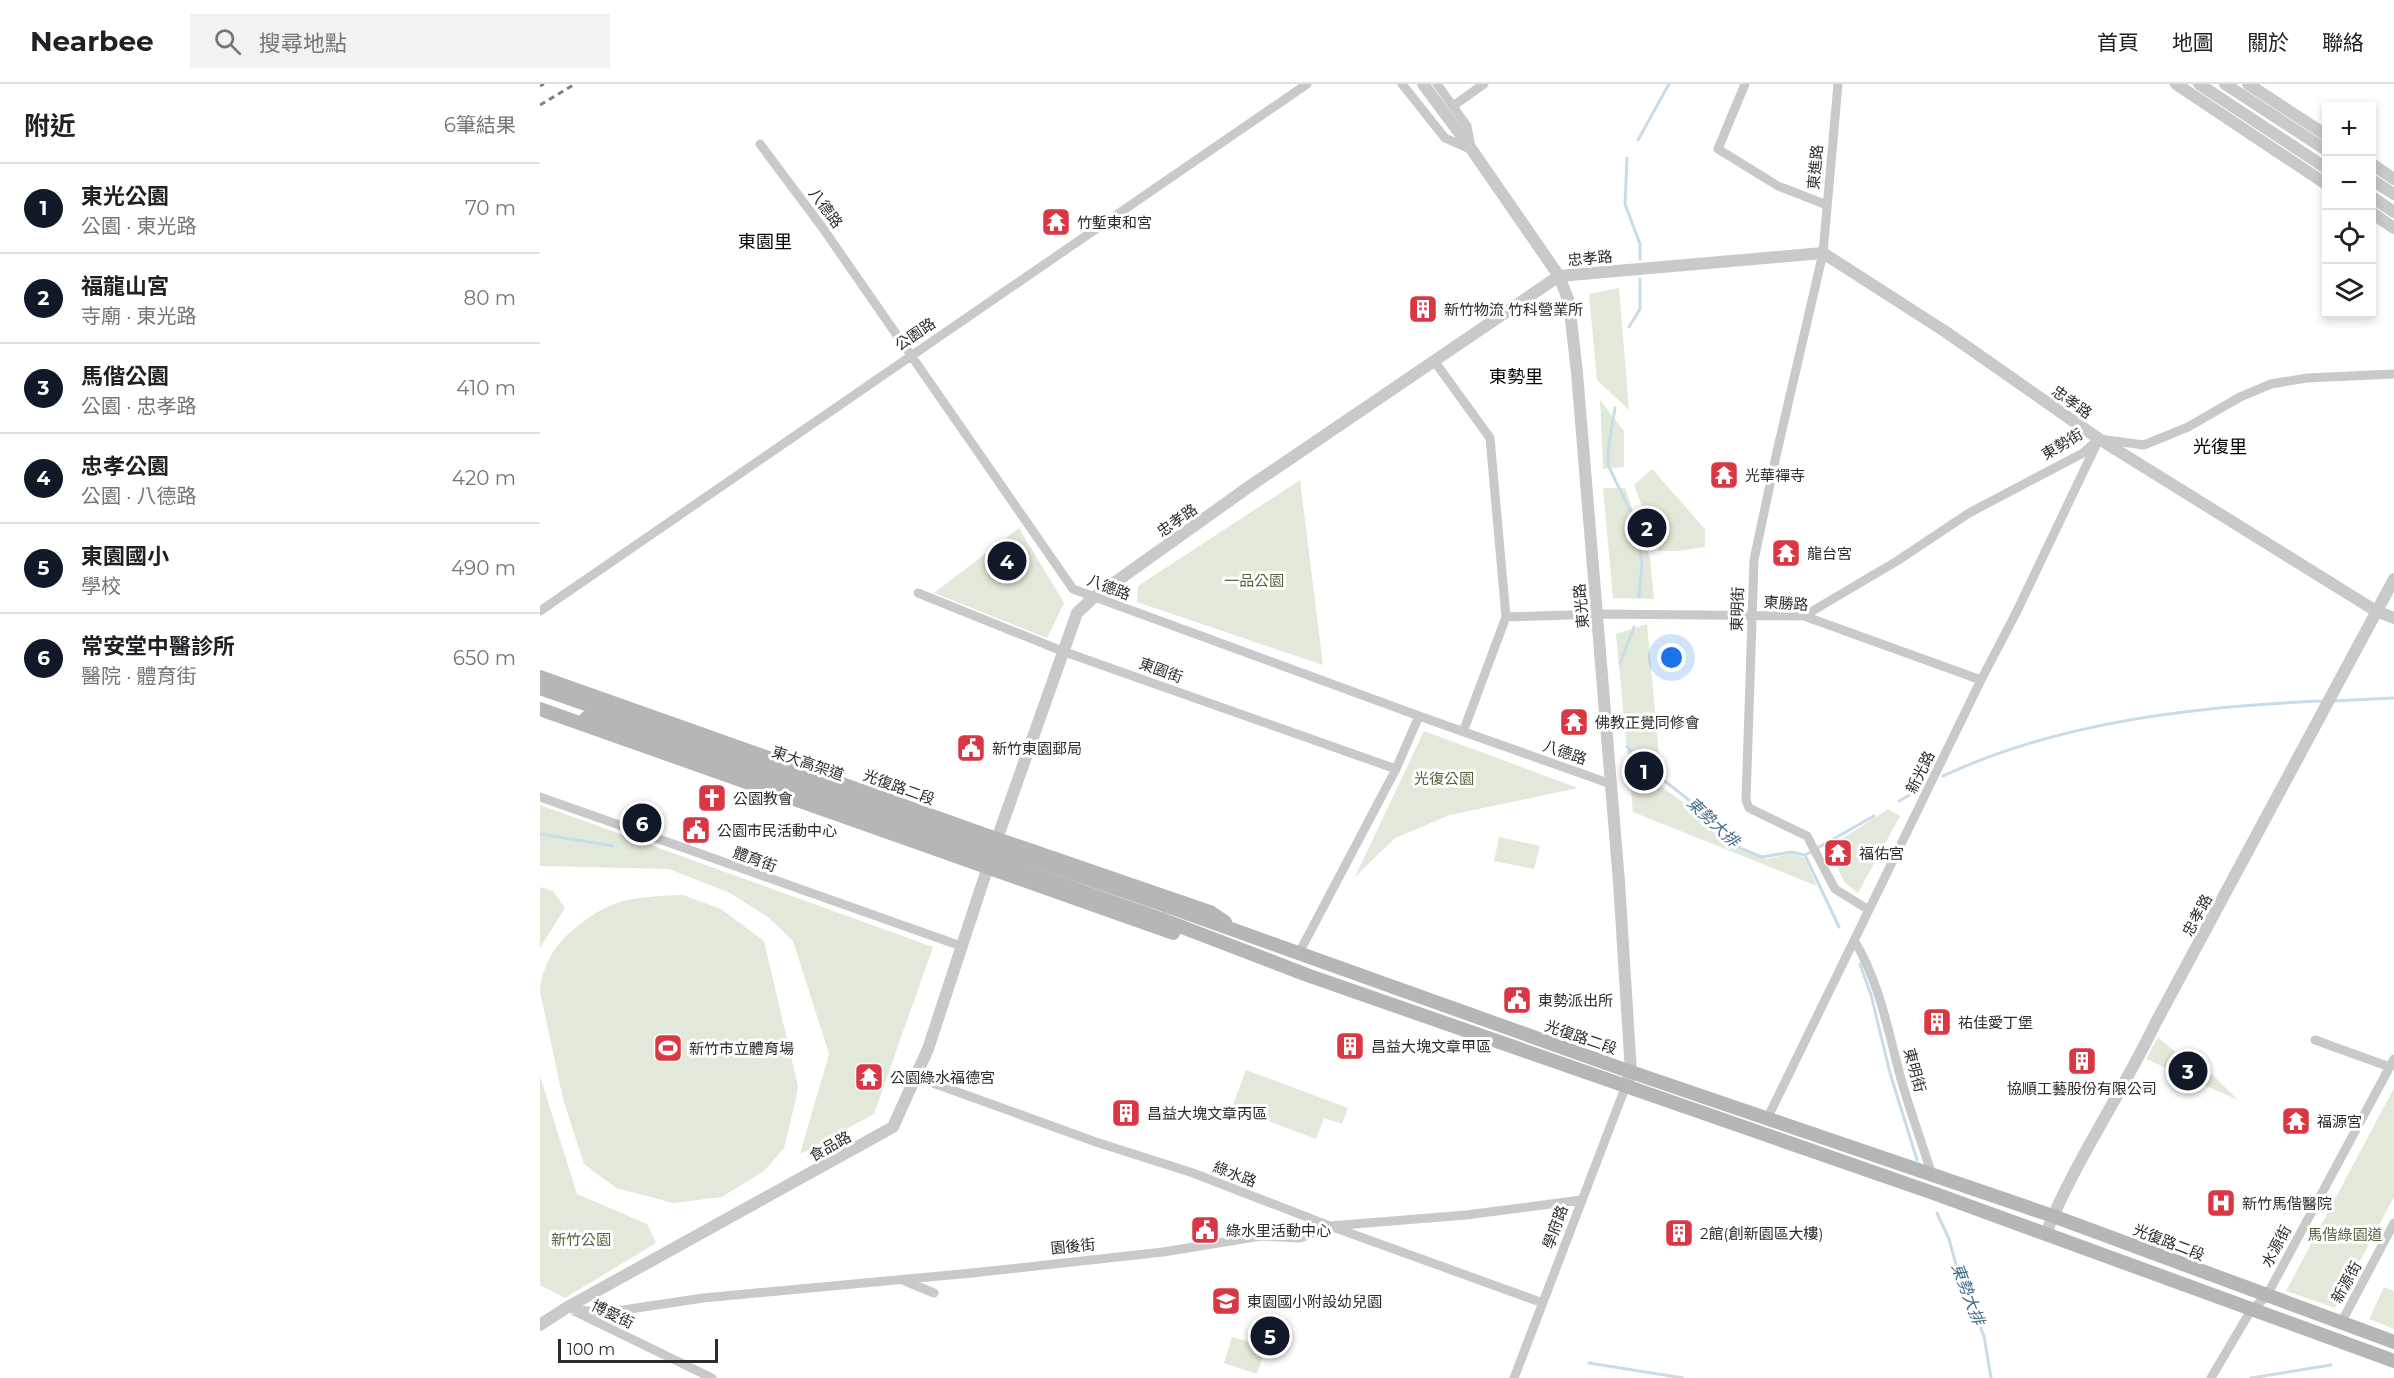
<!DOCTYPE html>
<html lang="zh-TW">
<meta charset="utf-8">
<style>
:root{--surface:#fff;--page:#f2f2f2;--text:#202124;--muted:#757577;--line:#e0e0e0;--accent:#111827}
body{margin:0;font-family:Montserrat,"Noto Sans TC",sans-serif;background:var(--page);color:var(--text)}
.controls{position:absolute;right:18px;top:18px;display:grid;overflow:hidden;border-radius:0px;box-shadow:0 3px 9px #0003}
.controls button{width:54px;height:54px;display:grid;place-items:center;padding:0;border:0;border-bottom:2px solid var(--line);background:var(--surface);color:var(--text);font:30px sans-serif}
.scale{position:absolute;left:18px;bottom:15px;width:160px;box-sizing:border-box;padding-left:6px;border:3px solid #2c2c2c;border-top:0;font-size:16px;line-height:21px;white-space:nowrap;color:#2c2c2c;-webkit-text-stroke:4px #fff;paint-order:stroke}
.you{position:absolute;left:1132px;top:574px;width:21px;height:21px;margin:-15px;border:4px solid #fff;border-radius:50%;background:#1a73e8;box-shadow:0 0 0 9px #1a73e833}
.badge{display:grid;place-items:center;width:39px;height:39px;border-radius:50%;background:var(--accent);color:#fff;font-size:20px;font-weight:700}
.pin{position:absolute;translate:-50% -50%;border:3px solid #fff;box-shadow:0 2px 6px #0006}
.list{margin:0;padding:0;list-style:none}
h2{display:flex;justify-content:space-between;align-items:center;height:78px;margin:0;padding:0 24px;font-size:26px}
h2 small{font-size:20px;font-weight:400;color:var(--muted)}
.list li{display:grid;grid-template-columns:39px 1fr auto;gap:18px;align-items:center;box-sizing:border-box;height:90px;padding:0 24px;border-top:2px solid var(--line)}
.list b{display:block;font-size:22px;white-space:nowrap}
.list p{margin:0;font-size:20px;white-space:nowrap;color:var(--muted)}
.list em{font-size:20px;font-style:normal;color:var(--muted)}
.icon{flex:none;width:33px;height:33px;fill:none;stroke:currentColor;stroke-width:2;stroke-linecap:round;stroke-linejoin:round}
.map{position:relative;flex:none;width:1854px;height:1294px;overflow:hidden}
header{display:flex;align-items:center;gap:36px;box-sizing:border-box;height:84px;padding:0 30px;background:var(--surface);border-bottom:2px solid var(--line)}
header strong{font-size:28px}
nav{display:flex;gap:33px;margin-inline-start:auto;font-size:21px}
.search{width:420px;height:54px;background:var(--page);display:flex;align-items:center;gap:15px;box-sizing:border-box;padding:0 21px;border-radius:0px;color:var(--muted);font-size:22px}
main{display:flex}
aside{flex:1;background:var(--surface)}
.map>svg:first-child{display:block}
</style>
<header>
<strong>Nearbee</strong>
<div class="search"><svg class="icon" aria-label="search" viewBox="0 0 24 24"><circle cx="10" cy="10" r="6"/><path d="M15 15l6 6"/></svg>搜尋地點</div>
<nav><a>首頁</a><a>地圖</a><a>關於</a><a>聯絡</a></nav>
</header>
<main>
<aside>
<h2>附近<small>6筆結果</small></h2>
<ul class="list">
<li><span class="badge">1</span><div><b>東光公園</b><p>公園 · 東光路</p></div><em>70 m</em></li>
<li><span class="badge">2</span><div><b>福龍山宮</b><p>寺廟 · 東光路</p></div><em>80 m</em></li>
<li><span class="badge">3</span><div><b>馬偕公園</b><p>公園 · 忠孝路</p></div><em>410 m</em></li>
<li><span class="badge">4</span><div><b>忠孝公園</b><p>公園 · 八德路</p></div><em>420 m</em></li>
<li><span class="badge">5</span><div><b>東園國小</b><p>學校</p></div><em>490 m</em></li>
<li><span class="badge">6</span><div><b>常安堂中醫診所</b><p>醫院 · 體育街</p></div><em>650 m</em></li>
</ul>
</aside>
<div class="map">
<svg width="1854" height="1294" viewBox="0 0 1854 1294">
<rect width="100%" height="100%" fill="#fff"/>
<path fill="#e3e9da" d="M1079 204 1089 326 1057 296 1049 210Z
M1060 316 1084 347V383L1063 385Z
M1112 385 1165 445V463L1138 467H1119L1094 401Z
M760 396 783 581 597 518 598 502Z
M1063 404H1085L1110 474 1114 515 1073 514Z
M479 444 524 519 507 554 394 509Z
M1107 540 1122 703 1177 743 1193 763 1225 775 1251 770 1264 773 1277 802 1093 728 1076 550Z
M884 647 1038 704 910 731 855 754 815 793Z
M0 721 393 863 334 1030 260 1070 289 970 253 857 229 834 190 809 129 785 0 782Z
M1348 725 1360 732 1318 809 1305 799 1288 764Z
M959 753 1000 762 994 785 954 777Z
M0 803 13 807 25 824 0 864Z
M143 811 181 825 224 857 258 1002 256 1015 244 1064 224 1087 182 1113 133 1119 76 1104 44 1080 23 1015 0 908C0 893 8 873 18 861 28 848 58 825 74 820 97 812 119 812 143 811Z
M1618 953 1653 983 1657 980 1669 992 1672 990 1698 1016 1606 975Z
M706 986 808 1024 802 1040 784 1034 776 1055 692 1023Z
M0 992 37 1110 107 1140 116 1159 25 1214 0 1201Z
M1854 1004V1113L1795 1224 1746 1207Z
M1844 1203 1854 1207V1245L1829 1235Z
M692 1253 726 1263 717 1290 684 1279Z"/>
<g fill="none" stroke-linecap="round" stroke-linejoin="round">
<path stroke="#c7dce8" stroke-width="3" d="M1098 56 1129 0
M1087 74 1085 120 1100 160V175
M1089 243 1100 225V195
M1075 324 1068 366V381L1097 441 1102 481 1099 513
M1080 579 1094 543
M1793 617 1854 614
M1087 663 1116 690 1179 740 1197 763 1222 773 1251 768 1265 771 1299 843
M1403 692C1518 638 1657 622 1783 617
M1359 717 1380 705
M0 750 73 762
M1265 771 1334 732
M1320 880 1331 911 1350 989 1377 1076
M1397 1129 1409 1155 1421 1199 1444 1252 1451 1294
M1049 1279 1143 1294
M1711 1294 1791 1281"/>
<path stroke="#c9c9c9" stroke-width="9" d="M862 0 905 54 932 66
M897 0 927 42 931 63
M1205 0 1178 65 1238 102 1287 121
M1298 0 1283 169 1236 372 1214 476 1206 716 1209 724 1267 752 1295 805 1329 826
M913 22 944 0
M220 60 282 143 533 505 879 632 1071 700
M895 278 950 354 966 533 923 648
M378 509 522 567 856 685
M0 527 767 0
M1264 532 1357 477 1429 429 1543 369 1559 355 1604 361 1648 343 1700 313 1731 300 1767 294 1854 290
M966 533 1057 530 1264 532 1441 596
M0 713 421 862
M1314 856C1340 899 1348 947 1361 995 1370 1027 1382 1059 1392 1091
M759 869 856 685 879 632
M1775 956 1850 983
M376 993 556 1058 653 1089 790 1142 1003 1219
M1227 1035 1441 596 1476 529 1559 355
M365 1197 394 1209
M26 1224 63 1229 163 1214 432 1189 623 1168 721 1152 760 1154 790 1142 926 1131 1041 1116
M34 1227 172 1294
M1801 1239 1854 1139
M974 1294 1085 1004
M1671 1294 1711 1226 1726 1213 1854 975"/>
<path stroke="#c9c9c9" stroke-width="12" d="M883 0 932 66 1019 192 1029 218 1037 289 1079 798 1091 988 1085 1004
M1636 0 1786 100
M1659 0 1786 84
M1685 0 1786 66
M1708 0 1786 51
M1832 80 1854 95
M1832 96 1854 110
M1832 113 1854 128
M1832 129 1854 144
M1506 1149C1535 1077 1581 1011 1615 940L1854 495
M0 1241 26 1224 353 1043 388 965 457 755 537 529 553 514 710 402 1019 192 1283 169 1406 248 1559 355 1836 527 1854 534"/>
<path stroke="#b6b6b6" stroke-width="14" d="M0 593 457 755 670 828 685 838
M0 625 633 849
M238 694 290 712
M627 822 1091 988 1513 1132 1854 1258
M621 835 767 891 1396 1110 1854 1277"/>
<path stroke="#818181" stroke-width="3" stroke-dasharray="6 4.5" stroke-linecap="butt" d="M0 2 4 0
M0 21 35 0"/>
<path stroke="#b6b6b6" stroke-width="14" d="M0 604 627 822
M46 634 621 835"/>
</g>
<defs>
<g id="temple-square" transform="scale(1.5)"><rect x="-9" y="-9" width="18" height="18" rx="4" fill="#da3745" stroke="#fff"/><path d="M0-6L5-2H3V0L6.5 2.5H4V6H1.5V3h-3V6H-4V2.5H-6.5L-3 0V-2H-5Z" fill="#fff"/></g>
<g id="building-square" transform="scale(1.5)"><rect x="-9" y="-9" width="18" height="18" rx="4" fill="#da3745" stroke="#fff"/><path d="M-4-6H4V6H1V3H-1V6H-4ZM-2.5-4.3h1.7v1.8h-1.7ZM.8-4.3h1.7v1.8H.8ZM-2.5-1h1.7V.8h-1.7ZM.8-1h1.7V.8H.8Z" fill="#fff"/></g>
<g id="civic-square" transform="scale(1.5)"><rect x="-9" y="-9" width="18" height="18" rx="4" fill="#da3745" stroke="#fff"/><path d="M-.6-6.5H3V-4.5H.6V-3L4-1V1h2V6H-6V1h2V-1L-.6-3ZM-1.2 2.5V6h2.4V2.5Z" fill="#fff"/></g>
<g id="church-square" transform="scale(1.5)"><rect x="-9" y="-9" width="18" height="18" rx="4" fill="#da3745" stroke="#fff"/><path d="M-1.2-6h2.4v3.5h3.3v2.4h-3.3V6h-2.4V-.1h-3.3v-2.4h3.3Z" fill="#fff"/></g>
<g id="stadium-square" transform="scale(1.5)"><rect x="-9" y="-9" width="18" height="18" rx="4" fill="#da3745" stroke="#fff"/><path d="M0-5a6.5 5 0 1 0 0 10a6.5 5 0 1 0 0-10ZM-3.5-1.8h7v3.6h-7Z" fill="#fff"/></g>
<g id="hospital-square" transform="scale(1.5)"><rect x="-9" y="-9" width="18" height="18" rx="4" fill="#da3745" stroke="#fff"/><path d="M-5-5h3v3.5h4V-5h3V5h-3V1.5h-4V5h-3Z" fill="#fff"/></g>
<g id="school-square" transform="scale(1.5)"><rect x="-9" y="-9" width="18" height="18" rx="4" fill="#da3745" stroke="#fff"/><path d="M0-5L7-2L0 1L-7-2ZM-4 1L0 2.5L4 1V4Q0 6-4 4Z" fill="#fff"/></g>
</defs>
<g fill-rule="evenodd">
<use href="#temple-square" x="516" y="138"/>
<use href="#building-square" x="883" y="225"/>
<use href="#temple-square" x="1184" y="391"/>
<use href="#temple-square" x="1246" y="469"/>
<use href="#temple-square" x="1034" y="638"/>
<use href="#civic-square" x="431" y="664"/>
<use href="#church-square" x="172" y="714"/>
<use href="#civic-square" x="156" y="746"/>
<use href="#temple-square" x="1298" y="769"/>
<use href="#civic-square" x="977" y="916"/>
<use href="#building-square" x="1397" y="938"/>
<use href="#building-square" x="810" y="962"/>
<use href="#stadium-square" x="128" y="964"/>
<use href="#building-square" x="1542" y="977"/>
<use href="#temple-square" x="329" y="993"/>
<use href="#building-square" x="586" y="1029"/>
<use href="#temple-square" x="1756" y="1037"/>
<use href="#hospital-square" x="1681" y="1119"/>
<use href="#civic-square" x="665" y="1146"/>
<use href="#building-square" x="1139" y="1149"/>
<use href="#school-square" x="686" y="1217"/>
</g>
<g text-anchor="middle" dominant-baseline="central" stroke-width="6" stroke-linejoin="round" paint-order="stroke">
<g font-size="15" fill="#2c2c2c" stroke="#fff">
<text transform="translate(1275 83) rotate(-85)">東進路</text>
<text transform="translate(286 124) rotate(54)">八德路</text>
<text transform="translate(1050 174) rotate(-5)">忠孝路</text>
<text transform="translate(375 250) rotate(-34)">公園路</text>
<text transform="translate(1532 318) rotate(35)">忠孝路</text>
<text transform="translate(1522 360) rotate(-31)">東勢街</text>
<text transform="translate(637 436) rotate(-35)">忠孝路</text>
<text transform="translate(569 503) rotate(21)">八德路</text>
<text transform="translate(1246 519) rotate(4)">東勝路</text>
<text transform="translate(1041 522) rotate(-95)">東光路</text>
<text transform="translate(1197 525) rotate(-88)">東明街</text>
<text transform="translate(621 586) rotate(20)">東園街</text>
<text transform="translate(1025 668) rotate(19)">八德路</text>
<text transform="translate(268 679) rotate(19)">東大高架道</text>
<text transform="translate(1380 688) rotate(-64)">新光路</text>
<text transform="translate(359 703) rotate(20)">光復路二段</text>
<text transform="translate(215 775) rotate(20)">體育街</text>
<text transform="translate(1657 831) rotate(-62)">忠孝路</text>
<text transform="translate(1041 953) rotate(19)">光復路二段</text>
<text transform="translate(1375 986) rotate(75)">東明街</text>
<text transform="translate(290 1062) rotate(-29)">食品路</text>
<text transform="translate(695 1090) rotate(21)">綠水路</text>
<text transform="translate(1015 1143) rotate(-70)">學府路</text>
<text transform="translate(1629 1158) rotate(21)">光復路二段</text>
<text transform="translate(533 1162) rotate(-6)">園後街</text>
<text transform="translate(1736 1162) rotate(-62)">水源街</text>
<text transform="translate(1806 1198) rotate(-61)">新源街</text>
<text transform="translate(73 1230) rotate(26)">博愛街</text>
</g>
<g font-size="15" fill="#2c2c2c" stroke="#fff" text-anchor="start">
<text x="537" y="138">竹塹東和宮</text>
<text x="904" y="225">新竹物流 竹科營業所</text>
<text x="1205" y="391">光華禪寺</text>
<text x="1267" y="469">龍台宮</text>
<text x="1055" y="638">佛教正覺同修會</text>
<text x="452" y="664">新竹東園郵局</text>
<text x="193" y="714">公園教會</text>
<text x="177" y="746">公園市民活動中心</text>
<text x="1319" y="769">福佑宮</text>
<text x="998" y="916">東勢派出所</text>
<text x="1418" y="938">祐佳愛丁堡</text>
<text x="831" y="962">昌益大塊文章甲區</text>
<text x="149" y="964">新竹市立體育場</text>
<text x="350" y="993">公園綠水福德宮</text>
<text x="1542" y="1004" text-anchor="middle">協順工藝股份有限公司</text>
<text x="607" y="1029">昌益大塊文章丙區</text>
<text x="1777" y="1037">福源宮</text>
<text x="1702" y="1119">新竹馬偕醫院</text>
<text x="686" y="1146">綠水里活動中心</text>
<text x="1160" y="1149">2館(創新園區大樓)</text>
<text x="707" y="1217">東園國小附設幼兒園</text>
</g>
<g font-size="15" fill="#50653d" stroke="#fff">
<text x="714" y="496">一品公園</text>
<text x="904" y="694">光復公園</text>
<text x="1805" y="1150">馬偕綠園道</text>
<text x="41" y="1155">新竹公園</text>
</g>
<g font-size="16" font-style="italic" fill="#406d89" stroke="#fff">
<text transform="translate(1173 738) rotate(43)">東勢大排</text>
<text transform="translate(1428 1210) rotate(69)">東勢大排</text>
</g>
<g font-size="18" fill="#000" stroke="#fff">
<text x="225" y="158">東園里</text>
<text x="976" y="293">東勢里</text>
<text x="1680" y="363">光復里</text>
</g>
</g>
</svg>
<div class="controls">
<button>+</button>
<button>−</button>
<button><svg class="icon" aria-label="locate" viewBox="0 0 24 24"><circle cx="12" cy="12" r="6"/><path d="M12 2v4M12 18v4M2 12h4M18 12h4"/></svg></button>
<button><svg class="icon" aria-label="layers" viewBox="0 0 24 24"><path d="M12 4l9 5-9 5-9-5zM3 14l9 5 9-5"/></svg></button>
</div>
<div class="scale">100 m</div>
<div class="you"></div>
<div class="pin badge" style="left:1104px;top:687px">1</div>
<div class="pin badge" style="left:1107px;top:444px">2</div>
<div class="pin badge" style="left:1648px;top:987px">3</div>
<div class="pin badge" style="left:467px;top:477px">4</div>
<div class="pin badge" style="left:730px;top:1252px">5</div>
<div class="pin badge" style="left:102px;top:739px">6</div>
</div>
</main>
